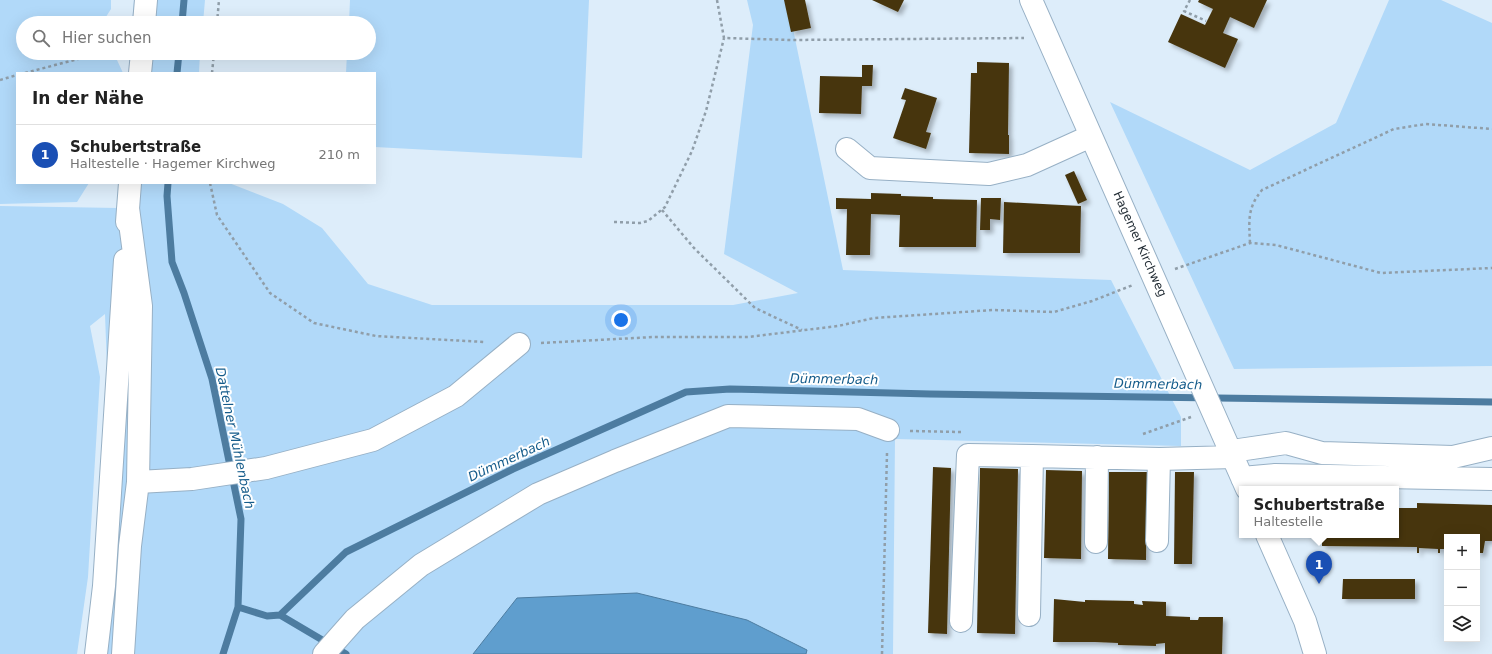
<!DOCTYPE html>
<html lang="de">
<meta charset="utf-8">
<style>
:root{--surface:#fff;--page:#f2f2f2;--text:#222;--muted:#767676;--line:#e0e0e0;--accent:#7c3aed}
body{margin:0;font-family:"DejaVu Sans",sans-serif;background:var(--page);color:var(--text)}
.controls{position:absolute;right:12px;bottom:12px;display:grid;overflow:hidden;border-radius:0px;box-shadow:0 4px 16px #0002}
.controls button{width:36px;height:36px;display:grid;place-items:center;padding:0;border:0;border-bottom:1px solid var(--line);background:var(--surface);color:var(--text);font:20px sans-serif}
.you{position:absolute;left:621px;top:320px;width:14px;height:14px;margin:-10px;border:3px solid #fff;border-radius:50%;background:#1a73e8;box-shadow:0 0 0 6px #1a73e833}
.badge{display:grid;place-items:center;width:26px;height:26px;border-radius:50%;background:var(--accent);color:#fff;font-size:13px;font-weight:700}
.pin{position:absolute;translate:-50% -33px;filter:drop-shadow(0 1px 2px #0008)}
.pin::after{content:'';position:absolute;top:21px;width:14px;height:12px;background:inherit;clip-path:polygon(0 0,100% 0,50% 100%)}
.popup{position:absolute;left:1239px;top:486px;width:160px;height:52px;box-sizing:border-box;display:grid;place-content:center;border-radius:0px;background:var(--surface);filter:drop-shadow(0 1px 3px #0005);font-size:13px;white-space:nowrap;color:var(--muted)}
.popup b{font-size:15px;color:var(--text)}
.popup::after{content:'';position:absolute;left:50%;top:100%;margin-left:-8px;border:8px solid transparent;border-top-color:var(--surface)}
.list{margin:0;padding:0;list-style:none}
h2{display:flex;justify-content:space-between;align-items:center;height:52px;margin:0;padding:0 16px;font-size:17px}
h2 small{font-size:13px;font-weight:400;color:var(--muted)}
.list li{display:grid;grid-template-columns:26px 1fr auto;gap:12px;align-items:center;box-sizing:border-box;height:60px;padding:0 16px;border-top:1px solid var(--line)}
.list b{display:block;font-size:15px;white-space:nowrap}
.list p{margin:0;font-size:13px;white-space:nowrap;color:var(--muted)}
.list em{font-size:13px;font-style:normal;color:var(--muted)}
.icon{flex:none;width:22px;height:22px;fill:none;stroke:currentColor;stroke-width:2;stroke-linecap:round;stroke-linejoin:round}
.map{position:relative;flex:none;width:1492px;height:654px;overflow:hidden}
.search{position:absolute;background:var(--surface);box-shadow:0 4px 16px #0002;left:16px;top:16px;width:360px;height:44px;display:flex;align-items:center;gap:10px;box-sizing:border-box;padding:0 14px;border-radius:22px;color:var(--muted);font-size:15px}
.panel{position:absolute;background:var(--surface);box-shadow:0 4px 16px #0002;left:16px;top:72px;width:360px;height:112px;border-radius:0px}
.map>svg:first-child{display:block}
</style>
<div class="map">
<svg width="1492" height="654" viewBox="0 0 1492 654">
<defs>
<filter id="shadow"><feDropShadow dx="3.5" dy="3.5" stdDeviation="2" flood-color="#0004"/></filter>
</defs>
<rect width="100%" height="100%" fill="#ddedfa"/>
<path fill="#b1d9f9" d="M0 0H111V9L102 23H23V53H93L117 60 123 73H17V183H89L77 202 0 204Z
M134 0H205L203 23H132Z
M350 0H589L582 158 375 147V73H346L347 53H369V23H349Z
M747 0H787L843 270 1111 280 1181 417V446L895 439 893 654H84L97 571 107 368 105 314 90 326 100 377 88 577 77 654H0V206L118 208 120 183H229L283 204 322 228 368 284 432 305H733L798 293 724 254 753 25Z
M1389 0H1441L1492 23V366L1234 369 1110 102 1250 170 1336 123Z
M130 53H200L199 73H129Z"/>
<path fill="#5f9ece" stroke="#4d7ca0" d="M637 593 747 620 807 650 806 654H473L517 598Z"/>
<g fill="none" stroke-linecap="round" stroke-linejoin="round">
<path stroke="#4d7ca0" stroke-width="7" d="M182 23 184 0
M177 73 179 53
M168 183 167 196 172 262 184 293 212 379 241 519 238 607 223 654
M238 607 267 616 280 615 346 552 513 469 686 392 730 389 930 394 1492 402
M280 615 346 654"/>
</g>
<path fill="#473610" filter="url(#shadow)" d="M784 0H805L811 28 791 32Z
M872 0H904L898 12Z
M1199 0H1267L1254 28 1230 17 1223 33 1238 39 1225 68 1168 42 1181 14 1205 25 1213 9 1198 2Z
M977 62 1009 63 1008 135H1009V154L969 153 971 73H977Z
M862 65H873L872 86H862L861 114 819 113 820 76 862 77Z
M905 88 937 98 926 132 931 133 926 149 893 138 906 100 901 99Z
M1074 171 1087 200 1078 204 1065 175Z
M871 193 901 194V196L933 197V199L977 200 976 247H899L900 215 871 214 870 255H846L847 209H836V198L871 199Z
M981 198H1001L1000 220 990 219V230H980Z
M1004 202 1081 206 1080 253H1003Z
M933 467 951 468 947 634 928 633Z
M980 468 1018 469 1015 634 977 633Z
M1046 470 1082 471 1081 559 1044 558Z
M1109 472H1147L1146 560 1108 559Z
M1175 472H1194L1192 564H1174Z
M1417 503 1492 505V541H1485L1483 553H1477V537H1447V549H1440V553H1438V549L1419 548V553H1417V547L1322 546V535H1396V508H1417Z
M1343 579H1415V599H1342Z
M1054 599 1085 602V600L1134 601V604L1143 605 1142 601 1166 602V616L1190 617V620H1198L1199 617H1223L1222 654H1165V643L1156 644V646L1118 645V643L1095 642H1053Z"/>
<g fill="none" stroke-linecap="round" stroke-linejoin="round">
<g stroke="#97b0c5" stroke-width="24">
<path id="minor" d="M1031 0 1247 489
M144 23 146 0
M140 73 142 53
M847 149 870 168 989 174 1027 165 1091 136
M128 208 141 306 138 482 192 479 266 468 373 440 456 396 519 344
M127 222 130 183
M1232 451 1286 443 1322 453 1453 457 1492 448
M1242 478 1275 475 1492 479
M1267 535 1305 621 1315 654
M1157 541 1159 459
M1096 542 1097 457
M1029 615 1032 456 1159 459 1234 457
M961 621 968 455 1032 456
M96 654 104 586 125 260
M123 654 130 546 138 482
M324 654 355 619 421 565 538 494 615 461 728 416 858 419 888 430"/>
</g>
<path stroke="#909ea9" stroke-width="2.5" stroke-dasharray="3 3" stroke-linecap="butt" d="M717 0 724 38 791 40 1024 38
M1190 0 1184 11 1206 21
M217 23 219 0
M25 73 93 55 94 53
M212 73 214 53
M0 80 17 75
M210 183 217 215 270 293 314 323 376 336 484 342
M662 210 694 248 755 308 802 330
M614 222 640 223 648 221 665 207 692 151 706 111 724 38
M1250 243C1249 221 1247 208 1262 190L1394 129 1426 124 1492 129
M1175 269 1250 243 1276 245 1381 273 1492 268
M541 343 654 337H748L838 326 874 318 993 310 1054 312 1092 301 1133 285
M910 431 961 432
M1143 434 1191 417
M882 654 887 453"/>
<use href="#minor" stroke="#fff" stroke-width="22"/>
</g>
<g text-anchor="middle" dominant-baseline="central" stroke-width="4" stroke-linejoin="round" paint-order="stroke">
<g font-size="12" fill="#242e36" stroke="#fff">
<text transform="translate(1140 244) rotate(66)">Hagemer Kirchweg</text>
</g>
<g font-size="13" font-style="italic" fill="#155c8b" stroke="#fff">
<text transform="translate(834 379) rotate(1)">Dümmerbach</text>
<text transform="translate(1158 384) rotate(1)">Dümmerbach</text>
<text transform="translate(235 438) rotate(78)">Dattelner Mühlenbach</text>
<text transform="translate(509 459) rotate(-25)">Dümmerbach</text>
</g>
</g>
</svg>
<div class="controls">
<button>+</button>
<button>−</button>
<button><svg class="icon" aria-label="layers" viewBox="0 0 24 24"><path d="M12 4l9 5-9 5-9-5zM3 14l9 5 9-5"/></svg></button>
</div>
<div class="you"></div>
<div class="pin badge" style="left:1319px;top:584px;background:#1a4fb4">1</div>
<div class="popup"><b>Schubertstraße</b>Haltestelle</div>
<div class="search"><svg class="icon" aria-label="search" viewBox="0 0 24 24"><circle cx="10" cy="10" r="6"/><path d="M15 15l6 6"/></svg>Hier suchen</div>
<section class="panel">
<h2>In der Nähe<small></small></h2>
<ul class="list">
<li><span class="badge" style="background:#1a4fb4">1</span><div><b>Schubertstraße</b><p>Haltestelle · Hagemer Kirchweg</p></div><em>210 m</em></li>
</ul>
</section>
</div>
